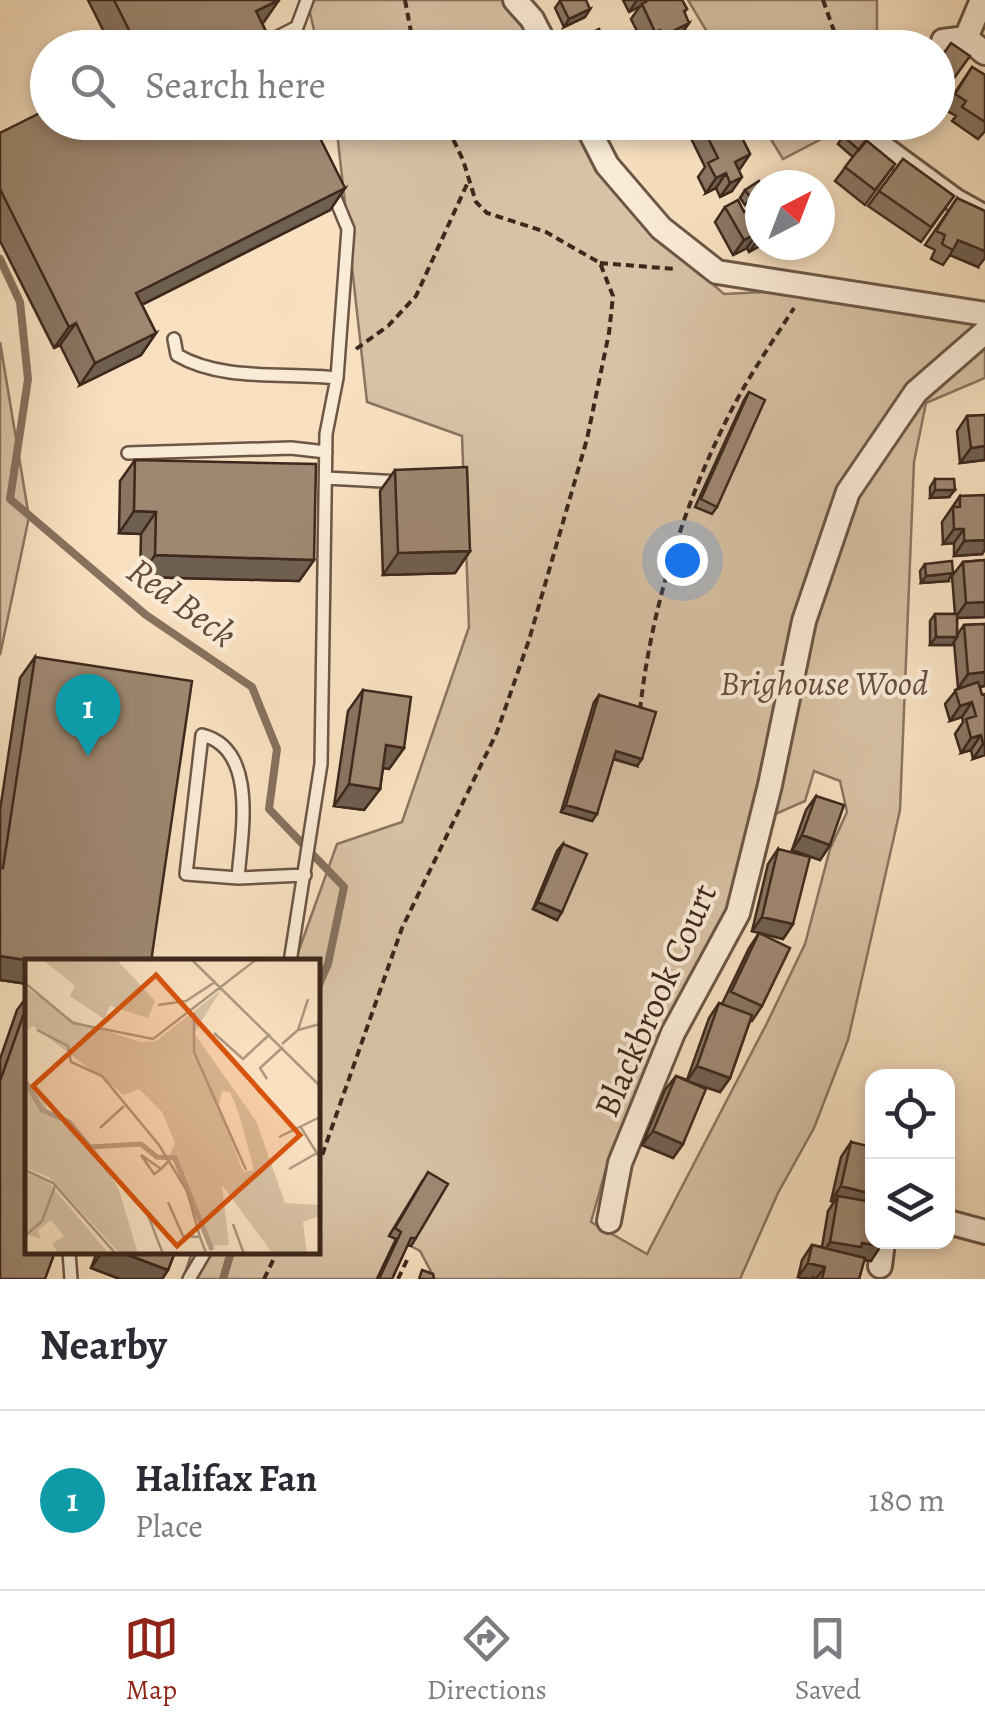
<!DOCTYPE html>
<style>
:root{--surface:#fff;--page:#f7f7f7;--text:#2b2b33;--muted:#7c7c81;--line:#e1e1e2;--accent:#8f2418}
body{margin:0;font-family:Alegreya,serif;background:var(--page);color:var(--text)}
.controls{position:absolute;right:30px;bottom:30px;display:grid;overflow:hidden;border-radius:20px;box-shadow:0 5px 15px #0003}
.controls button{width:90px;height:90px;display:grid;place-items:center;padding:0;border:0;border-bottom:2px solid var(--line);background:var(--surface);color:var(--text);font:50px sans-serif}
.compass{position:absolute;left:745px;top:170px;width:90px;height:90px;border-radius:50%;background:var(--surface);box-shadow:0 5px 15px #0003;rotate:42deg}
.you{position:absolute;left:682px;top:560px;width:35px;height:35px;margin:-25px;border:8px solid #fff;border-radius:50%;background:#1a73e8;box-shadow:0 0 0 15px #1a73e833}
.badge{display:grid;place-items:center;width:65px;height:65px;border-radius:50%;background:var(--accent);color:#fff;font-size:32px;font-weight:700}
.pin{position:absolute;translate:-50% -82px;filter:drop-shadow(0 2px 5px #0008)}
.pin::after{content:'';position:absolute;top:52px;width:35px;height:30px;background:inherit;clip-path:polygon(0 0,100% 0,50% 100%)}
.list{margin:0;padding:0;list-style:none}
h2{display:flex;justify-content:space-between;align-items:center;height:130px;margin:0;padding:0 40px;font-size:42px}
h2 small{font-size:32px;font-weight:400;color:var(--muted)}
.list li{display:grid;grid-template-columns:65px 1fr auto;gap:30px;align-items:center;box-sizing:border-box;height:180px;padding:0 40px;border-top:2px solid var(--line)}
.list b{display:block;font-size:38px;white-space:nowrap}
.list p{margin:0;font-size:32px;white-space:nowrap;color:var(--muted)}
.list em{font-size:32px;font-style:normal;color:var(--muted)}
.icon{flex:none;width:55px;height:55px;fill:none;stroke:currentColor;stroke-width:2;stroke-linecap:round;stroke-linejoin:round}
.map{position:relative;flex:none;width:985px;height:1279px;overflow:hidden}
.search{position:absolute;background:var(--surface);box-shadow:0 5px 15px #0003;left:30px;right:30px;top:30px;height:110px;display:flex;align-items:center;gap:25px;box-sizing:border-box;padding:0 35px;border-radius:55px;color:var(--muted);font-size:38px}
.sheet{height:310px;background:var(--surface)}
nav{display:flex;justify-content:space-around;align-items:center;box-sizing:border-box;height:140px;border-top:2px solid var(--line);background:var(--surface);font-size:28px;color:var(--muted)}
nav a{display:grid;justify-items:center;gap:5px}
nav .on{color:var(--accent)}
.map>svg:first-child{display:block}
</style>
<div class="map">
<svg width="985" height="1279" viewBox="0 0 985 1279">
<rect width="100%" height="100%" fill="#f8e0c0"/>
<filter id="stains"><feTurbulence type="fractalNoise" baseFrequency=".002" numOctaves="4"/><feColorMatrix values="0 0 0 0 .2 0 0 0 0 .09 0 0 0 0 .02 0 0 0 .5 -.17"/></filter>
<radialGradient id="worn" r=".72"><stop offset=".6" stop-color="#630" stop-opacity="0"/><stop offset="1" stop-color="#630" stop-opacity=".3"/></radialGradient>
<path fill="#d8c1a4" stroke="#8b7460" stroke-width="2.5" fill-rule="evenodd" d="M307 0H507L533 47H318Z
M688 0H877V47H716Z
M336 123H573C614 197 661 240 724 294L783 291 985 325V378L926 403 914 462 900 810 848 1040 814 1128 778 1193 740 1279H435L420 1251 390 1235 396 1239 377 1279H183L192 1252H318V962L295 961 337 844 402 822 469 627 462 436 367 402ZM814 771 840 781 847 812 830 849 805 944 767 1023 647 1254 591 1222 606 1169 666 1029 727 911 750 825 805 801Z
M761 123H852L783 159Z
M0 342 29 517 0 655Z"/>
<g fill="none" stroke-linecap="round" stroke-linejoin="round">
<path stroke="#88715e" stroke-width="8" d="M0 259 20 302 28 379 10 499 146 615 252 687 277 749 269 809 344 887 328 964 318 987
M223 1279 231 1252"/>
<g stroke="#6c5646" stroke-width="16">
<path id="lane" d="M266 48 264 44 297 27 307 0
M174 339 177 355C223 382 285 372 337 378
M128 453 291 448 326 452
M326 478 401 482
M238 878C241 836 259 749 202 735L186 874 238 878 305 875
M290 962 321 764 326 434 337 378 348 229 331 188
M69 1252 71 1279
M189 1279 205 1252"/>
</g>
<g stroke="#6c5646" stroke-width="28">
<path id="street" d="M515 0 532 19 547 48
M966 38 982 0
M943 41 966 38 985 53
M585 122 607 165 661 228 717 272 985 314
M873 140 956 201 985 217
M609 1221 620 1163 673 1033 738 913 770 785 804 621 848 492 916 392 985 332
M948 1222 985 1232
M880 1266 883 1242"/>
</g>
<path stroke="#3e281d" stroke-width="4" stroke-dasharray="8 5" stroke-linecap="butt" d="M405 0 414 48
M823 0 840 48
M600 263 675 269
M356 349 388 326 416 296 468 182
M640 710C651 610 682 509 727 419 746 380 771 344 794 308
M318 1167 402 928 497 732 529 640 587 439 609 333 613 296 600 263 546 232 487 213 476 202 463 160 445 122
M264 1279 277 1252
M398 1279 407 1260"/>
<use href="#lane" stroke="#faebd6" stroke-width="11"/>
<use href="#street" stroke="#faebd6" stroke-width="22"/>
</g>
<path fill="#897562" stroke="#3e281d" stroke-width="2.5" d="M88 0H279L262 23 274 48H112Z
M623 0H682L687 9 684 12 679 38 659 48H651L649 45 645 47 631 19 640 6 629 12Z
M560 1 590 9 585 17 564 27 555 8Z
M580 39 607 44 605 48H575Z
M972 67 985 75V131L978 139 952 121 956 116 944 109Z
M683 122H734L750 154 739 169 732 191 720 197 716 188 706 193 698 177 705 167Z
M0 133 345 188 330 210 142 305 156 333 141 355 80 385 60 345 54 348 0 241Z
M843 136 866 141 895 164 865 205 835 181 853 157 838 144Z
M903 159 954 196 921 242 868 206Z
M745 190 759 196 745 205 740 198Z
M957 198 978 267 950 255 943 265 931 259 935 250 925 245Z
M760 204V245L749 252 747 248 733 255 715 222 725 207 744 212Z
M749 392 717 507 712 514 695 507 744 400Z
M985 415V460L960 463 957 431 967 416Z
M135 460 314 560 299 581 140 577 141 534 119 533 120 481Z
M395 470 470 551 455 573 383 575 380 491Z
M935 479 949 497 930 498V487Z
M960 496 982 554 954 556V543L943 544 942 522Z
M985 560V617L957 618V635L964 625 985 624V686L980 687 982 695 985 694V755L973 759 971 750 961 753 955 734 963 722 962 717 950 721 945 704 958 688 954 642 952 645H930V621L935 614H955L952 576 963 562Z
M925 564 948 581 921 583 920 571Z
M35 657 28 962V984L0 980V810L20 678Z
M363 690 404 748 389 769 383 768 380 789 364 810 334 806 348 711Z
M599 695 637 766 613 759 592 821 561 812 594 702Z
M816 796 830 845 820 860 792 850 806 810Z
M563 844 557 920 533 909 557 851Z
M778 849 793 924 783 939 752 931 768 864Z
M759 933 762 1006 752 1021H750L730 1078 720 1092 693 1083 683 1144 673 1158 642 1145 665 1090 676 1076 687 1080 709 1018 719 1003 722 1004 749 948Z
M28 995V1252L0 1279V1059L17 1010Z
M851 1142 872 1198 871 1201 869 1223 871 1261 864 1260 859 1279H805L798 1277 802 1260 812 1245 822 1247 828 1211 834 1202 831 1201 841 1157Z
M423 1180 416 1238 411 1246 407 1245 392 1279H377L396 1239 389 1236Z
M97 1252H175L168 1270 162 1279H120L91 1268Z"/>
<path fill="#6f5f50" stroke="#3e281d" stroke-width="2.5" d="M279 0 264 22 241 33 256 11Z
M637 0H652L629 12Z
M590 9 585 17 564 27 569 19Z
M689 23 679 38 659 48H655L663 36Z
M660 30 649 45 645 47 655 32Z
M750 154 740 169 727 175 735 162Z
M726 173 716 188 706 193 716 178Z
M742 177 732 191 720 197 730 183Z
M345 188 330 210 121 315 136 293Z
M760 191 759 196 745 205 751 198Z
M757 233 747 248 733 255 744 240Z
M760 237V245H762L749 252Z
M958 240 985 251V258L978 267 950 255Z
M76 323 60 345 54 348 69 327Z
M156 333 141 355 80 385 95 363Z
M985 446V460L960 463 971 448Z
M935 490H955L949 497 930 498Z
M134 511 156 512 141 534 119 533Z
M954 529H964L954 543 943 544Z
M985 540V550L982 554 954 556 964 541Z
M470 551 455 573 383 575 398 553Z
M155 555 314 560 299 581 140 577Z
M953 573 948 581 921 583 926 576Z
M985 602V617L955 618 966 603Z
M936 637H957L952 645H930Z
M985 672V686L958 688 968 674Z
M972 702 962 717 950 721 960 706Z
M981 735 971 750 961 753 971 738Z
M985 743V755L973 759 983 744Z
M386 745 404 748 389 769 371 766Z
M616 751 642 759 637 766 611 758Z
M349 784 380 789 364 810 334 806Z
M566 805 597 814 592 821 561 812Z
M802 835 830 845 820 860 792 850Z
M538 902 562 912 557 920 533 909Z
M762 917 793 924 783 939 752 931Z
M0 956 39 962H28V984L0 980Z
M697 1066 730 1078 720 1092 687 1081Z
M653 1131 683 1144 673 1158 642 1145Z
M841 1186 872 1194V1198L865 1209 838 1196 834 1202 831 1201Z
M830 1242 862 1243 881 1246 871 1261 854 1258 820 1257Z
M102 1252H120L168 1270 162 1279H120L91 1268Z
M808 1263 825 1267 816 1279 813 1277 811 1279 798 1277Z"/>
<path fill="#9f8872" stroke="#3e281d" stroke-width="2.5" d="M114 0H279L256 11 274 48H138Z
M562 0H586L590 9 569 19 560 1Z
M649 0H682L687 9 684 11 689 23 663 36 660 30 655 32 642 4Z
M599 29 607 44 601 48H584L580 39Z
M691 36 697 48H667Z
M951 43 970 56 939 99 938 98V48L944 53Z
M972 67 985 75V122L962 107 966 101 955 94Z
M48 109V122H312L345 188 136 293 156 333 95 363 76 323 69 327 0 189V133Z
M700 122H734L750 154 735 162 742 177 730 183 726 173 716 178 708 163 718 158Z
M852 126 867 140 859 150 843 136Z
M866 140 895 164 875 190 845 167Z
M903 159 954 196 931 227 879 191Z
M759 181 762 185H760V191L751 198 745 190Z
M957 198 985 211V251L958 240 953 250 942 244 945 235 936 231Z
M738 200 744 212 760 204V237L757 233 744 240 725 207Z
M749 392 765 400 717 507 701 499Z
M985 415V446L971 448 967 416Z
M135 460 316 464 314 560 155 555 156 512 134 511Z
M467 467 470 551 398 553 395 470Z
M935 479H954L955 490H935Z
M985 495V540L964 541V529H954L953 507H960V496Z
M985 560V602L966 603 963 562Z
M952 561 953 573 926 576 925 564Z
M935 614H957V637H936Z
M985 624V672L968 674 964 625Z
M35 657 192 681 151 962H39L0 956V867L3 868Z
M978 682 982 695 985 694V743L983 744 981 735 971 738 966 719 976 716 972 702 960 706 955 690Z
M363 690 411 697 404 748 386 745 380 789 349 784Z
M599 695 656 712 642 759 616 751 597 814 566 805Z
M816 796 844 805 830 845 802 835Z
M563 844 587 854 562 912 538 902Z
M778 849 810 857 793 924 762 917Z
M759 933 790 948 762 1006 731 992Z
M28 1002V1252H55L45 1279H0V1081Z
M719 1003 752 1015 730 1078 697 1066Z
M676 1076 706 1089 683 1144 653 1131Z
M851 1142 872 1147V1194L841 1186Z
M428 1172 448 1184 416 1238H411L392 1279H379L401 1232 395 1228Z
M838 1196 872 1202 869 1223H872V1242H882L881 1246 862 1243 861 1247 830 1242Z
M812 1245 865 1258 859 1279H822L825 1267 808 1263Z
M120 1252H175L168 1270Z
M422 1270 433 1274 434 1279H419Z"/>
<g text-anchor="middle" dominant-baseline="central" stroke-width="8" stroke-linejoin="round" paint-order="stroke">
<g font-size="35" font-style="italic" fill="#644e3f" stroke="#faebd6">
<text x="824" y="683">Brighouse Wood</text>
</g>
<g font-size="35" fill="#3e281d" stroke="#faebd6">
<text transform="translate(655 1000) rotate(-66)">Blackbrook Court</text>
</g>
<g font-size="38" font-style="italic" fill="#634c3d" stroke="#faebd6">
<text transform="translate(182 602) rotate(36)">Red Beck</text>
</g>
</g>
<g transform="translate(25 959)">
<rect width="295" height="295" fill="#f8e0c0"/>
<path d="M17 0H91L130 42 123 59 85 47 79 60 45 37 50 27ZM0 28 49 62 116 83 131 82 196 31 169 74 231 162 260 244 295 246V257L278 263 282 295H248L197 226 204 286 183 287 145 195 150 184 137 153 114 130 99 136 8 67 0 73ZM197 132 205 133 214 155 229 211 219 213 215 205 194 146ZM0 123 19 137 22 152 70 189 94 231 113 295H95L24 218 0 209ZM0 213 24 224 84 295H34L27 285 39 277 26 261 13 271 16 280 0 275Z" fill="#d8c1a4" fill-rule="evenodd"/>
<path fill="none" stroke="#b9a189" stroke-width="5" d="M0 122 17 151 44 163 65 188 116 185 132 198 150 199 187 291"/>
<path fill="none" stroke="#ae967f" stroke-width="2.5" d="M166 0 295 127M0 24 48 64 128 80 232 0M133 46 161 42 190 23M169 54V93L221 211M12 71 43 87 46 103 77 117 134 186 162 232 175 278M273 71 283 40M189 74 218 100 245 75M257 85 273 71 295 65M242 120 235 109 258 88M275 167 295 199M75 169 99 147M254 178 295 158M136 210 116 196 129 215 136 210 144 202M264 210 292 194M0 211 28 224 91 295M143 243 158 277 175 278 181 294M123 256 138 295M208 265 219 295M0 277 17 262 30 227"/>
<path fill="#d7540e" fill-opacity="0.15" stroke="#d7540e" stroke-width="5" d="M131 16 275 176 152 287 8 127Z"/>
<rect width="295" height="295" fill="none" stroke="#3e281d" stroke-width="5"/>
</g>
<rect width="100%" height="100%" filter="url(#stains)"/>
<rect width="100%" height="100%" fill="url(#worn)"/>
</svg>
<div class="controls">
<button><svg class="icon" aria-label="locate" viewBox="0 0 24 24"><circle cx="12" cy="12" r="6"/><path d="M12 2v4M12 18v4M2 12h4M18 12h4"/></svg></button>
<button><svg class="icon" aria-label="layers" viewBox="0 0 24 24"><path d="M12 4l9 5-9 5-9-5zM3 14l9 5 9-5"/></svg></button>
</div>
<svg class="compass" viewBox="-18 -18 36 36"><path d="M0-13l5 13h-10z" fill="#e53935"/><path d="M0 13l5-13h-10z" fill="#7c7c81"/></svg>
<div class="you"></div>
<div class="pin badge" style="left:88px;top:756px;background:#0f9aa8">1</div>
<div class="search"><svg class="icon" aria-label="search" viewBox="0 0 24 24"><circle cx="10" cy="10" r="6"/><path d="M15 15l6 6"/></svg>Search here</div>
</div>
<section class="sheet">
<h2>Nearby<small></small></h2>
<ul class="list">
<li><span class="badge" style="background:#0f9aa8">1</span><div><b>Halifax Fan</b><p>Place</p></div><em>180 m</em></li>
</ul>
</section>
<nav>
<a class="on"><svg class="icon" aria-label="map" viewBox="0 0 24 24"><path d="M3 6l6-2 6 2 6-2v14l-6 2-6-2-6 2zM9 4v14M15 6v14"/></svg>Map</a>
<a><svg class="icon" aria-label="directions" viewBox="0 0 24 24"><path d="M12 3l9 9-9 9-9-9zM9 14v-3h6M13 9l2 2-2 2"/></svg>Directions</a>
<a><svg class="icon" aria-label="saved" viewBox="0 0 24 24"><path d="M7 4h10v16l-5-4-5 4z"/></svg>Saved</a>
</nav>
